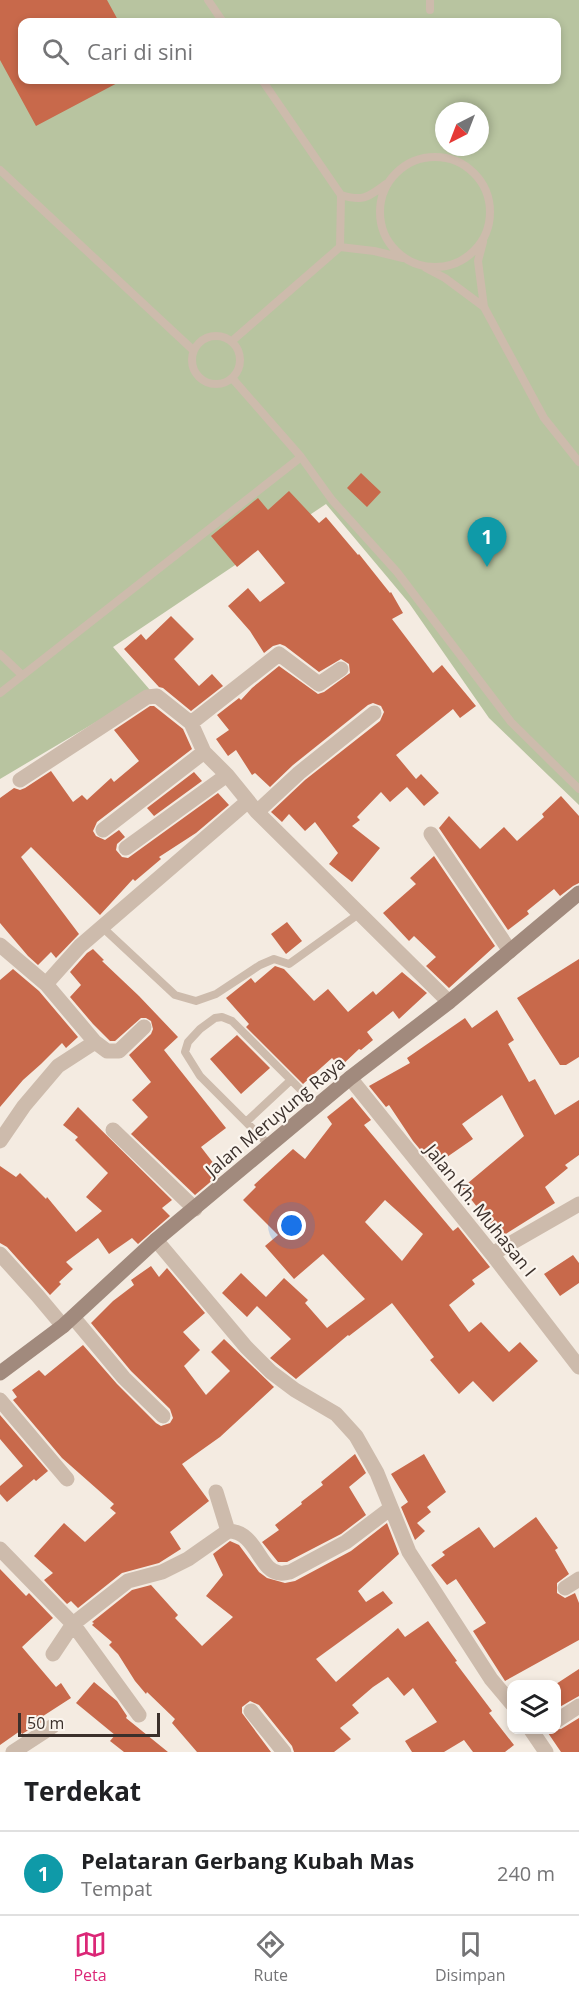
<!DOCTYPE html>
<html lang="id">
<style>
:root{--surface:#fff;--page:#f6f6f6;--text:#202124;--muted:#757577;--line:#e0e0e0;--accent:#db2777}
body{margin:0;font-family:"Open Sans",sans-serif;background:var(--page);color:var(--text)}
.controls{position:absolute;right:18px;bottom:18px;display:grid;overflow:hidden;border-radius:12px;box-shadow:0 3px 9px #0003}
.controls button{width:54px;height:54px;display:grid;place-items:center;padding:0;border:0;border-bottom:2px solid var(--line);background:var(--surface);color:var(--text);font:30px sans-serif}
.compass{position:absolute;left:435px;top:102px;width:54px;height:54px;border-radius:50%;background:var(--surface);box-shadow:0 3px 9px #0003;rotate:222deg}
.scale{position:absolute;left:18px;bottom:15px;width:142px;box-sizing:border-box;padding-left:6px;border:3px solid #3b302b;border-top:0;font-size:16px;line-height:21px;white-space:nowrap;color:#3b302b;-webkit-text-stroke:4px #fbf5ee;paint-order:stroke}
.you{position:absolute;left:292px;top:1226px;width:21px;height:21px;margin:-15px;border:4px solid #fff;border-radius:50%;background:#1a73e8;box-shadow:0 0 0 9px #1a73e833}
.badge{display:grid;place-items:center;width:39px;height:39px;border-radius:50%;background:var(--accent);color:#fff;font-size:20px;font-weight:700}
.pin{position:absolute;translate:-50% -50px;filter:drop-shadow(0 2px 3px #0008)}
.pin::after{content:'';position:absolute;top:32px;width:21px;height:18px;background:inherit;clip-path:polygon(0 0,100% 0,50% 100%)}
.list{margin:0;padding:0;list-style:none}
h2{display:flex;justify-content:space-between;align-items:center;height:78px;margin:0;padding:0 24px;font-size:26px}
h2 small{font-size:20px;font-weight:400;color:var(--muted)}
.list li{display:grid;grid-template-columns:39px 1fr auto;gap:18px;align-items:center;box-sizing:border-box;height:84px;padding:0 24px;border-top:2px solid var(--line)}
.list b{display:block;font-size:22px;white-space:nowrap}
.list p{margin:0;font-size:20px;white-space:nowrap;color:var(--muted)}
.list em{font-size:20px;font-style:normal;color:var(--muted)}
.icon{flex:none;width:33px;height:33px;fill:none;stroke:currentColor;stroke-width:2;stroke-linecap:round;stroke-linejoin:round}
.map{position:relative;flex:none;width:579px;height:1752px;overflow:hidden}
.search{position:absolute;background:var(--surface);box-shadow:0 3px 9px #0003;left:18px;right:18px;top:18px;height:66px;display:flex;align-items:center;gap:15px;box-sizing:border-box;padding:0 21px;border-radius:12px;color:var(--muted);font-size:22px}
.sheet{height:162px;background:var(--surface)}
nav{display:flex;justify-content:space-around;align-items:center;box-sizing:border-box;height:84px;border-top:2px solid var(--line);background:var(--surface);font-size:16px;color:var(--muted)}
nav a{display:grid;justify-items:center;gap:3px}
nav .on{color:var(--accent)}
.map>svg:first-child{display:block}
</style>
<div class="map">
<svg width="579" height="1752" viewBox="0 0 579 1752">
<rect width="100%" height="100%" fill="#f4ebe1"/>
<path fill="#b8c4a0" fill-rule="evenodd" d="M0 0H579V805L489 718 409 603 326 504 113 647 150 690 0 779ZM22 22H556V80H22ZM444 111H480V147H444Z"/>
<path fill="#c8694b" fill-rule="evenodd" d="M0 0H107L119 22H22V80H123L36 126 0 60Z
M361 473 381 492 367 507 347 488Z
M289 491 319 523 326 517 358 555 359 554 390 593 391 592 403 613 392 619 433 673 442 665 476 706 460 718 453 709 396 755 416 779 421 774 439 793 424 806 407 787 390 802 381 792 357 817 360 820 352 826 380 848 352 882 329 864 338 853 315 822 305 831 289 814 282 822 271 812 305 780 380 721 384 712 381 706 373 703 368 705 293 765 270 787 255 773 252 775 236 750 228 756 216 739 229 730 217 715 239 698 241 700 252 688 279 666 318 694 324 692 350 673 349 664 341 659 319 672 285 646 280 644 273 646 264 653 250 631 228 606 248 588 260 602 285 583 258 550 237 567 211 536 258 498 268 510Z
M171 616 194 639 174 659 199 686 212 674 223 686 191 711 163 688 159 687 124 649 141 634 146 640Z
M150 706H154L183 729 192 749 97 822 93 831 96 836 105 840 119 830 125 837 117 844 116 850 122 857 128 858 218 793 229 805 196 833 159 857 161 859 135 881 133 879 100 915 31 847 21 857 79 934 56 958 51 952 38 965 28 956 0 923V798L14 788 20 790 25 788 51 771 73 802 82 795 87 800 111 778 114 782 139 761 114 730Z
M194 772 202 781 154 816 147 808Z
M561 796 579 816V883L573 886 560 896 554 889 527 911 529 914 508 930 439 828 449 816 480 849 504 827 517 841 544 817 542 814Z
M434 856 495 946 449 988 426 966 436 957 414 936 409 941 383 913 416 884 410 878Z
M287 922 302 941 286 954 271 934Z
M93 949 104 960 102 961 139 996 178 1037 164 1050 226 1128 201 1147 221 1173 195 1195 131 1134 148 1117 132 1100 151 1082 129 1055 151 1034 153 1029 151 1021 146 1018H141L115 1041H110L93 1024 70 997 81 985 70 972 87 953Z
M579 959V1057L566 1065H560L517 998Z
M275 966 284 969 314 1001 328 989 348 1012 373 991 376 995 402 972 427 993 399 1019 393 1011 367 1032 373 1040 361 1050 359 1049 340 1067 332 1058 303 1084 246 1027 249 1024 226 998 251 978 255 983Z
M13 969 39 991 78 1037 66 1048 62 1043 41 1064 23 1080 0 1107V980Z
M497 1010 514 1040 508 1044 529 1082 535 1079 555 1115 579 1100V1155L565 1165 568 1168 545 1187 555 1203 501 1237 462 1188 524 1136 502 1095 462 1124 473 1139 434 1166 413 1141 389 1105 386 1107 369 1086 410 1063 407 1058 465 1018 472 1028Z
M237 1035 270 1068 241 1094 210 1059Z
M352 1097 371 1120 364 1125 453 1231 458 1227 490 1267 472 1280 475 1284 449 1305 469 1332 481 1322 509 1352 520 1342 538 1361 493 1402 473 1381 459 1394 430 1360 434 1357 392 1303 349 1336 348 1335 296 1379 270 1358 291 1339 257 1306 247 1317 222 1293 241 1273 266 1297 284 1278 308 1300 305 1303 327 1328 365 1299 323 1254 294 1279 265 1246 278 1235 243 1200 256 1187 254 1185 293 1149 305 1159 332 1124 327 1117ZM385 1200 423 1234 402 1261 365 1222Z
M78 1107 172 1200 162 1208 170 1216 138 1244 132 1238 109 1254 98 1238 66 1262 73 1269 59 1282 61 1284 50 1295 7 1247 0 1243V1166L16 1177 20 1173 46 1199 47 1197 76 1232 102 1211 86 1197 108 1173 75 1140 78 1137 63 1125Z
M573 1255 579 1263V1283L560 1296 544 1274Z
M151 1266 159 1277 167 1268 205 1313 183 1332 200 1350 184 1366 206 1395 230 1371 211 1352 224 1339 274 1387 220 1437 182 1464 209 1501 170 1532 181 1549 159 1563 122 1573 78 1608 71 1601 67 1604 44 1580 53 1573 34 1556 64 1523 85 1542 116 1513 110 1508 114 1504 62 1458 13 1400 17 1397 12 1390 39 1370 45 1376 83 1345 117 1384 156 1423 161 1426 170 1423 173 1418 170 1409 131 1371 91 1323 113 1301 134 1285 131 1280Z
M0 1415 48 1471 36 1481 34 1479 7 1502 0 1494V1486L23 1466 0 1439Z
M355 1454 366 1473 349 1487 366 1515 341 1534 287 1562H278L262 1542 279 1530 275 1525 302 1504 301 1502 323 1485 321 1482Z
M424 1454 446 1492 427 1507 431 1512 417 1523 425 1531 415 1540 401 1507 408 1502 391 1474Z
M536 1517 558 1548 555 1550 569 1574 557 1583V1593L565 1598 575 1593 579 1603V1640L505 1681 473 1631 486 1623 456 1579 447 1585 431 1565 445 1555 442 1552 479 1527 494 1548Z
M387 1523 399 1554 358 1591 366 1602 383 1591 393 1603 316 1659 336 1682 398 1628 405 1637 428 1621 457 1661 455 1662 492 1711 489 1713 514 1745 505 1752H473L464 1740 444 1752H412L405 1741 437 1722 413 1688 404 1696 388 1677 373 1687 352 1705 359 1713 340 1728 351 1739 334 1752H294L292 1746 259 1705 250 1701 242 1707V1713L271 1752H197L172 1723 175 1719 147 1692 146 1694 135 1681 118 1654 109 1645 112 1642 92 1625 94 1623 92 1622 132 1590 151 1585 178 1615 175 1618 202 1646 233 1617 206 1596 223 1575 213 1554 230 1541 239 1545 259 1572 267 1578 285 1583 295 1581 351 1551Z
M0 1569 26 1596 29 1593 53 1618 22 1647 56 1687 61 1683 71 1698 40 1718 42 1722 22 1734 20 1731 0 1745Z
M579 1669V1696L556 1709V1684Z
M94 1682 117 1701 127 1716 126 1718 168 1752H124L110 1741 115 1735 76 1703Z
M579 1718V1752H561L546 1730 561 1729Z"/>
<g fill="none" stroke-linecap="round" stroke-linejoin="round">
<path stroke="#cdbbac" stroke-width="8" d="M208 0 223 22
M430 0V10
M380 212a55 55 0 1 1 110 0a55 55 0 1 1-110 0Z
M0 170 193 350
M341 195C364 202 368 197 386 184
M483 242 478 261 484 307 544 418 579 462
M340 247 374 251 403 258
M426 268 445 278 484 307
M192 360a24 24 0 1 1 48 0a24 24 0 1 1-48 0Z
M232 341 340 247 341 195 262 80
M232 378 301 457 332 500 397 572 511 722 579 789
M0 654 22 675
M0 693 301 457
M102 927 175 995 196 1001 216 994 260 965 274 959 289 964 360 913
M246 1122 291 1080
M269 1145 200 1076 185 1052 188 1042 200 1029 215 1018 222 1017 232 1021 317 1106"/>
<path stroke="#cdbbac" stroke-width="15" d="M191 723 279 654 319 684 341 669
M20 780 147 697 157 696 191 723 204 752 227 775 257 812 449 1002
M257 812 299 773 374 713
M103 830 204 752
M431 834 510 951
M126 848 227 775
M0 945 46 984 95 1042 107 1051H119L144 1027
M46 984 80 946 247 802
M350 1078 492 1254 579 1367
M113 1130 195 1209
M0 1141 24 1106 58 1066 95 1042
M156 1240 246 1347 271 1372 295 1390 336 1414 356 1436 377 1473 409 1552 491 1679 512 1704
M0 1254 37 1295 63 1326
M492 1254 579 1204
M73 1317 124 1378 163 1416
M0 1400 67 1479
M228 1531C257 1531 259 1572 280 1573 283 1574 287 1572 290 1572L346 1542 391 1508
M0 1549 73 1624 139 1715
M565 1588 579 1579
M53 1654 73 1624 128 1581 162 1572 188 1559 228 1531 216 1492
M251 1711 284 1752
M556 1721 579 1706
M531 1730 546 1752
M13 1752 53 1726"/>
<path stroke="#a18a7d" stroke-width="15" d="M0 1373 63 1326 156 1240 350 1078 449 1002 579 893"/>
</g>
<g text-anchor="middle" dominant-baseline="central" stroke-width="4.5" stroke-linejoin="round" paint-order="stroke">
<g font-size="18" fill="#3b302b" stroke="#fbf5ee">
<text transform="translate(275 1116) rotate(-40)">Jalan Meruyung Raya</text>
<text transform="translate(481 1210) rotate(51)">Jalan Kh. Muhasan I</text>
</g>
</g>
</svg>
<div class="controls">
<button><svg class="icon" aria-label="layers" viewBox="0 0 24 24"><path d="M12 4l9 5-9 5-9-5zM3 14l9 5 9-5"/></svg></button>
</div>
<svg class="compass" viewBox="-18 -18 36 36"><path d="M0-13l5 13h-10z" fill="#e53935"/><path d="M0 13l5-13h-10z" fill="#757577"/></svg>
<div class="scale">50 m</div>
<div class="you"></div>
<div class="pin badge" style="left:487px;top:567px;background:#0f9aa8">1</div>
<div class="search"><svg class="icon" aria-label="search" viewBox="0 0 24 24"><circle cx="10" cy="10" r="6"/><path d="M15 15l6 6"/></svg>Cari di sini</div>
</div>
<section class="sheet">
<h2>Terdekat<small></small></h2>
<ul class="list">
<li><span class="badge" style="background:#0f9aa8">1</span><div><b>Pelataran Gerbang Kubah Mas</b><p>Tempat</p></div><em>240 m</em></li>
</ul>
</section>
<nav>
<a class="on"><svg class="icon" aria-label="map" viewBox="0 0 24 24"><path d="M3 6l6-2 6 2 6-2v14l-6 2-6-2-6 2zM9 4v14M15 6v14"/></svg>Peta</a>
<a><svg class="icon" aria-label="directions" viewBox="0 0 24 24"><path d="M12 3l9 9-9 9-9-9zM9 14v-3h6M13 9l2 2-2 2"/></svg>Rute</a>
<a><svg class="icon" aria-label="saved" viewBox="0 0 24 24"><path d="M7 4h10v16l-5-4-5 4z"/></svg>Disimpan</a>
</nav>
